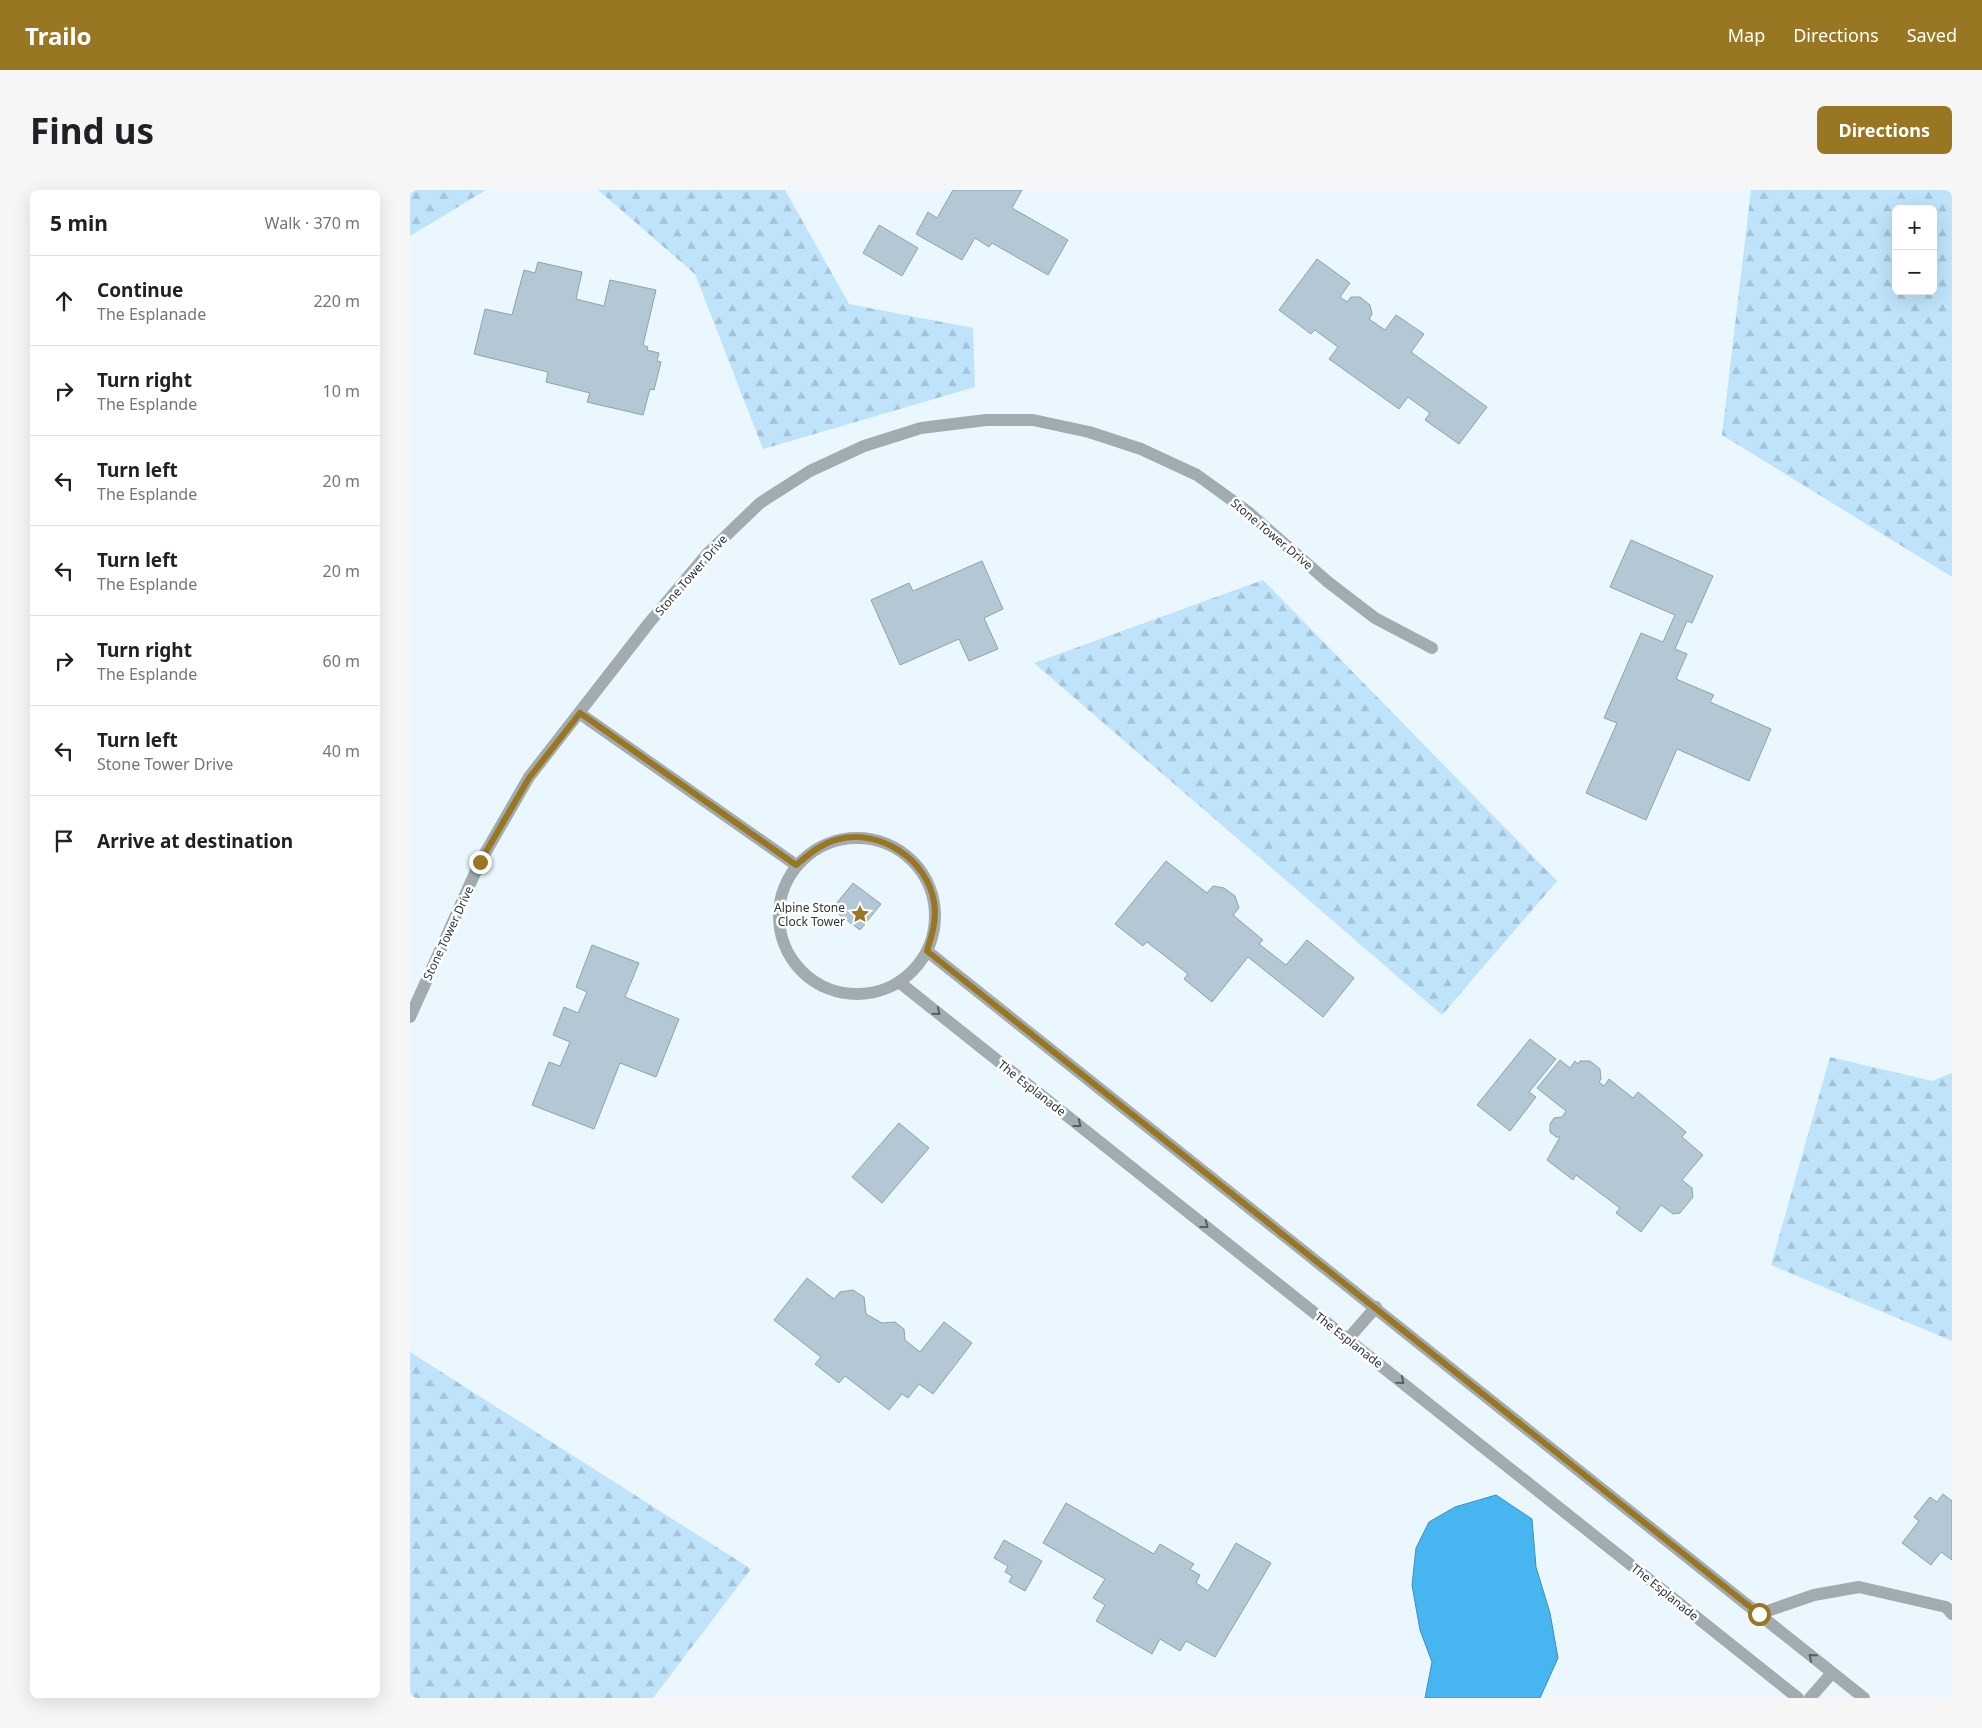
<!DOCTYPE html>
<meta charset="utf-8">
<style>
:root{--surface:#fff;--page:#f6f6f6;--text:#202124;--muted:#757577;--line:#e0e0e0;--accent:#997621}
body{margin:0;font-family:"Noto Sans",sans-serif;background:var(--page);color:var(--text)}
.controls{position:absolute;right:15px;top:15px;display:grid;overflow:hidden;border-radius:8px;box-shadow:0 5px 20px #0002}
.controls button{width:45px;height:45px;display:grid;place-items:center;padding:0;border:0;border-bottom:1px solid var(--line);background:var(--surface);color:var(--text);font:25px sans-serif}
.stop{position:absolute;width:15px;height:15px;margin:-11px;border:4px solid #997621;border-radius:50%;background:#fff}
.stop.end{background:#997621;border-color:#fff;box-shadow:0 1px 5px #0008}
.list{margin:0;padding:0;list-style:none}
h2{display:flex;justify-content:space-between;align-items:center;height:65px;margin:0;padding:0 20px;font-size:21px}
h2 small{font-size:16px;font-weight:400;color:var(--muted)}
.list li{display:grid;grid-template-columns:32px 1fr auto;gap:15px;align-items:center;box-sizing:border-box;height:90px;padding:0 20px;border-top:1px solid var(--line)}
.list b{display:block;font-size:19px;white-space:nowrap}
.list p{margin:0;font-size:16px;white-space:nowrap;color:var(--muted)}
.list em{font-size:16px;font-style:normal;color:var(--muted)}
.icon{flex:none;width:28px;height:28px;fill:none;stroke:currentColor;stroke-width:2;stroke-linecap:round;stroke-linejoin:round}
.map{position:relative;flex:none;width:1542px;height:1508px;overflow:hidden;border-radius:8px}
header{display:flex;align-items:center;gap:30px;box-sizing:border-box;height:70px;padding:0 25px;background:var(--accent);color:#fff}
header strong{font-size:24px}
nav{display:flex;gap:28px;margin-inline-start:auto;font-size:18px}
.intro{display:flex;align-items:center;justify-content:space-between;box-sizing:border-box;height:120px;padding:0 30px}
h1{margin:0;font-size:35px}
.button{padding:12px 22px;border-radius:8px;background:var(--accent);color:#fff;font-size:18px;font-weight:700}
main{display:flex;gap:30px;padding:0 30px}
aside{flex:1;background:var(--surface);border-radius:8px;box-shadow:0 5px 20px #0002}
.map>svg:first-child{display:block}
</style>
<header>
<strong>Trailo</strong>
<nav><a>Map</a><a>Directions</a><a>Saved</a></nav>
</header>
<div class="intro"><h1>Find us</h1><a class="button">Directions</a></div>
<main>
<aside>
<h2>5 min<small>Walk · 370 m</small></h2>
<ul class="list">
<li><svg class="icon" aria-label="ahead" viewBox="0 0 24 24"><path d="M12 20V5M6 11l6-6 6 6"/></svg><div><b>Continue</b><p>The Esplanade</p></div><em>220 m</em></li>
<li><svg class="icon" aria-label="right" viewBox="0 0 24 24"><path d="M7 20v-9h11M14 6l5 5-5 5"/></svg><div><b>Turn right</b><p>The Esplande</p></div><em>10 m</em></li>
<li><svg class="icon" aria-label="left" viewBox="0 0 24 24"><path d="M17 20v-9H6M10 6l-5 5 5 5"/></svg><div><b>Turn left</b><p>The Esplande</p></div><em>20 m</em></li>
<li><svg class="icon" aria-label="left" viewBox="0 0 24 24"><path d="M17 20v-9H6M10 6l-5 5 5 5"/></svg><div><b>Turn left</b><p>The Esplande</p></div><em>20 m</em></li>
<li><svg class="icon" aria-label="right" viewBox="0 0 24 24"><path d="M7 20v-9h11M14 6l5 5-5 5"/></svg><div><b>Turn right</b><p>The Esplande</p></div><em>60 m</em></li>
<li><svg class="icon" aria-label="left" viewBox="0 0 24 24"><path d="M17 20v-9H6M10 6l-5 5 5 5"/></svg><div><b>Turn left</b><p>Stone Tower Drive</p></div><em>40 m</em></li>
<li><svg class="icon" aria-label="arrive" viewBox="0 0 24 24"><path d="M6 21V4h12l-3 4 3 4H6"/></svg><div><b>Arrive at destination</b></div></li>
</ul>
</aside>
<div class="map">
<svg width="1542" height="1508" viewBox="0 0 1542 1508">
<defs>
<pattern id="forest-firs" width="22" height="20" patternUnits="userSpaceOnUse" patternTransform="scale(1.25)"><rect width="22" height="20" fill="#bee3fa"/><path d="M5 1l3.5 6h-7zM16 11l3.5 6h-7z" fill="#a4c3d7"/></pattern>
</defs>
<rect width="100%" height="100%" fill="#eaf7fe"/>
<path fill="url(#forest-firs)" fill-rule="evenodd" d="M0 0H76L0 46Z
M188 0H375L439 114 563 138 565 197 353 259 285 84Z
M1341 0H1542V387L1312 245ZM1486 19H1523V101H1486Z
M853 390 1147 691 1032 825 624 473Z
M1420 867 1522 891 1542 883V1151L1361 1075Z
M0 1162 341 1379 243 1508H0Z"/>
<path fill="#47b6f0" stroke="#3f8fb9" d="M1086 1305 1122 1329 1126 1377 1140 1423 1148 1468 1130 1508H1015L1022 1472 1010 1440 1002 1395 1006 1358 1019 1332 1045 1317Z"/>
<path fill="#b3c7d4" stroke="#8ea2ae" d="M543 0H612L602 18 658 50 638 85 582 53 579 57 565 48 552 70 506 44 518 22 527 28Z
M469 35 508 58 492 86 453 63Z
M907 69 940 93 930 107 937 112 941 107H950L960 115 962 124 959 129 975 140 986 125 1014 144 1001 162 1077 217 1049 254 1015 230 1020 223 998 207 989 219 919 169 928 157 905 140 901 144 869 120Z
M128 72 172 82 166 109 194 116 200 90 246 100 233 155 238 157 237 160 249 163 247 171 251 172 244 200 240 199 233 225 177 212 180 203 136 192 138 182 64 164 75 119 102 125 114 80 125 83Z
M1221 350 1303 386 1282 433 1277 431 1265 459 1277 464 1266 489 1304 505 1300 512 1361 539 1339 591 1267 559 1236 630 1176 603 1207 533 1194 528 1231 443 1253 452 1265 425 1200 397Z
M572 371 593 419 574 428 588 459 559 471 549 449 490 475 461 410 499 393 503 401Z
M756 671 797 703 803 696 814 698 825 706 829 718 823 725 853 750 849 754 876 775 897 750 944 788 913 827 838 767 802 812 774 789 778 784 737 752 733 756 705 734Z
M443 693 471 714 450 740 422 719Z
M182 755 229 773 215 807 269 829 246 887 210 873 184 939 122 915 139 872 150 876 160 852 143 845 154 817 168 823 177 802 166 797Z
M1120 849 1146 869 1119 902 1126 907 1100 941 1067 915Z
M1150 870 1160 878 1165 871 1168 874 1170 871H1180L1190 879 1191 889 1189 892 1194 896 1199 889 1223 908 1228 902 1276 942 1272 947 1293 965 1272 990 1282 998 1283 1007 1270 1023 1263 1024 1251 1015 1231 1042 1206 1023 1210 1018 1166 985 1163 990 1137 970 1150 947H1146L1140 942V934L1144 928 1152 927 1156 921 1127 898Z
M489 933 519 958 472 1013 442 987Z
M397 1088 424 1109 430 1102 443 1100 454 1107 456 1124 472 1133 485 1132 494 1139 495 1150 510 1162 534 1132 562 1153 523 1204 509 1194 498 1208 492 1204 479 1220 435 1186 429 1193 405 1174 411 1167 364 1130Z
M1533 1304 1542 1311V1370L1531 1362 1521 1375 1492 1353 1509 1331 1504 1327 1520 1307 1527 1312Z
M656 1313 744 1364 750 1354 784 1374 780 1379 790 1385 786 1393 798 1401 826 1353 861 1373 805 1467 776 1451 770 1461 750 1449 742 1464 686 1431 695 1415 683 1408 695 1389 633 1353Z
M594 1350 632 1371 615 1401 599 1392 602 1386 595 1382 598 1376 584 1368Z"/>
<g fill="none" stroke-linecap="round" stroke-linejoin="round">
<path stroke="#a2abb0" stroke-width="12" d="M938 1149 966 1117
M1349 1424 1404 1405 1449 1397 1536 1417 1542 1424
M1400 1508 1422 1483"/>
<path stroke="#a2abb0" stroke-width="12" d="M169 523 386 675
M369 726a78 78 0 1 1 156 0a78 78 0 1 1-156 0Z
M517 761 1454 1508
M489 792 1388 1508
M0 827 70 672 119 587 239 433 297 364 350 313 400 281 454 256 511 238 576 230H623L679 242 731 259 787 285 837 321 918 392 965 428 1022 458"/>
</g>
<defs><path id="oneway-chevron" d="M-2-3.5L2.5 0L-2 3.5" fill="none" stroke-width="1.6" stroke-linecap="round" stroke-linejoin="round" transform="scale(1.25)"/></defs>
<g stroke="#565e63">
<use href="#oneway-chevron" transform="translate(527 822) rotate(39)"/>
<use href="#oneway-chevron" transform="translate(668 934) rotate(38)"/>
<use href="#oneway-chevron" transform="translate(795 1035) rotate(38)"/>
<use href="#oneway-chevron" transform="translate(991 1191) rotate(39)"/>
<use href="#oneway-chevron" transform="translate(1402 1467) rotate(-141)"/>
</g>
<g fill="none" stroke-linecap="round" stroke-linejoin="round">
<path stroke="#997621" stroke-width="6" d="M70 672 119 588 170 523 386 675C399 664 412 653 429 649 470 639 517 669 524 712 527 729 522 745 517 761L1349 1424"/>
</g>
<defs>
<g id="sight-bare" transform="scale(1.5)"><path d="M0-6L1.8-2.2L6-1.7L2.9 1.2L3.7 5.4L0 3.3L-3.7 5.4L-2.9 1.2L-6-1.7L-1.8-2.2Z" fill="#997621" stroke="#fff" stroke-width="2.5" paint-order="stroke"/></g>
</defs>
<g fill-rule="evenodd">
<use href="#sight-bare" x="450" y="724"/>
</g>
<g text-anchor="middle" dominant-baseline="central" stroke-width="5" stroke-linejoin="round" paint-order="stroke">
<g font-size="12" fill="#2d353a" stroke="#fff">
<text transform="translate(862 344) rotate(40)">Stone Tower Drive</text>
<text transform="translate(281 385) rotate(-49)">Stone Tower Drive</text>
<text transform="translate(38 743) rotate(-65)">Stone Tower Drive</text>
<text transform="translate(622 898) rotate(38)">The Esplanade</text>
<text transform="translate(939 1150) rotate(38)">The Esplanade</text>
<text transform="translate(1255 1402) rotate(39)">The Esplanade</text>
</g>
<g font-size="12" fill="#2d353a" stroke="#fff" text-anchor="end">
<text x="435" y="717">Alpine Stone<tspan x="435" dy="14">Clock Tower</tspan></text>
</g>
</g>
</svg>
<div class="controls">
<button>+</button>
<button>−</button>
</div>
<div class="stop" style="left:1349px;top:1424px"></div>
<div class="stop end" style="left:70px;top:672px"></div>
</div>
</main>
